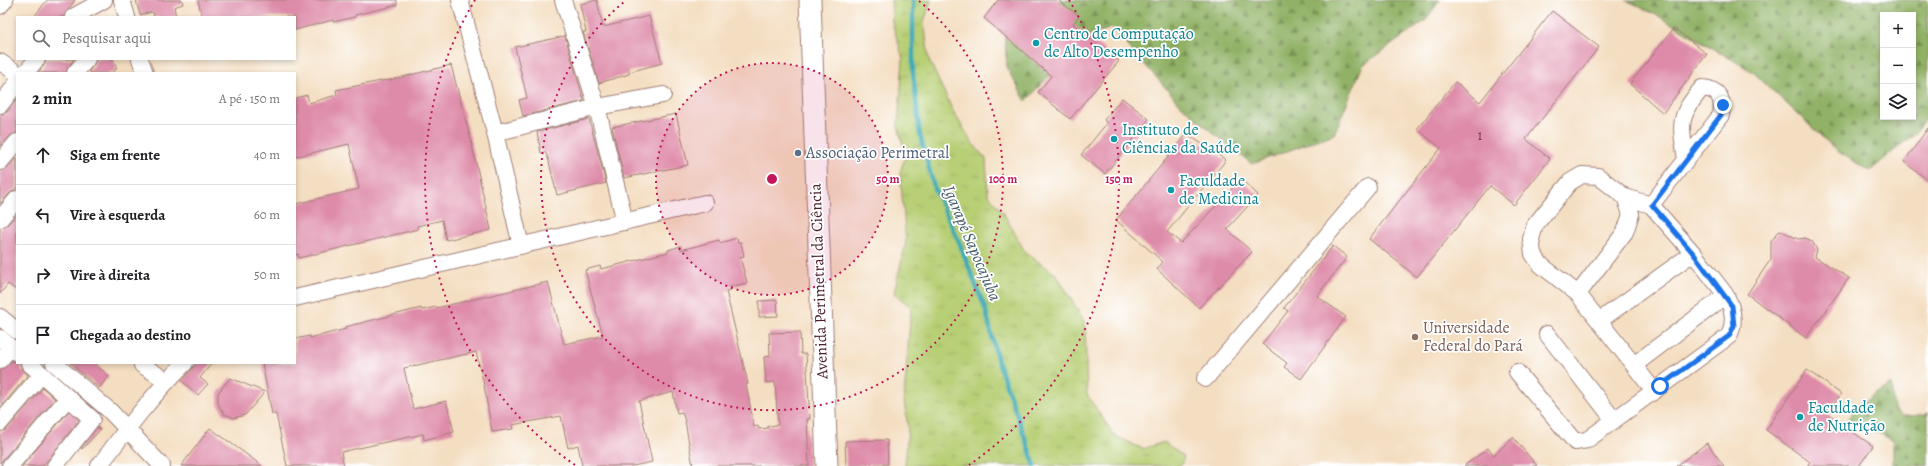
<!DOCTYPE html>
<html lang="pt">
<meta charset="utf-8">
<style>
:root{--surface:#fff;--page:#f2f2f2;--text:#202124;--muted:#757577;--line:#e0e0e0}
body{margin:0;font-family:Alegreya,serif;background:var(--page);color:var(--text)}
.controls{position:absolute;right:12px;top:12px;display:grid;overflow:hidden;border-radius:0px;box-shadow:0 2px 6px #0003}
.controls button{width:36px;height:36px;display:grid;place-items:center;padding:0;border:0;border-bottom:1px solid var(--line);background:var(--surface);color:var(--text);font:20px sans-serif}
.stop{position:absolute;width:12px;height:12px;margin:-9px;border:3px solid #1a73e8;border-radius:50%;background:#fff}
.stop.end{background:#1a73e8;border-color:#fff;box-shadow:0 1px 4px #0008}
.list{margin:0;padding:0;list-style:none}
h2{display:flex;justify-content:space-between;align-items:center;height:52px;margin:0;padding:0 16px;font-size:17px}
h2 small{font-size:13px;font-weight:400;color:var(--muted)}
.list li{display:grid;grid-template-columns:26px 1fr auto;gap:12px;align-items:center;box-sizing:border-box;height:60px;padding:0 16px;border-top:1px solid var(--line)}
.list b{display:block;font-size:15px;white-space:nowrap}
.list em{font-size:13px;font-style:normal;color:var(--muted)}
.icon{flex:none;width:22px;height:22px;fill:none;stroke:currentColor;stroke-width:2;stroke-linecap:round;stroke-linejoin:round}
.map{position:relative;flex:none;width:1928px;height:466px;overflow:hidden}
.search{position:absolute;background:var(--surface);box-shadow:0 2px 6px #0003;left:16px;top:16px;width:280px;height:44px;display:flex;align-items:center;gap:10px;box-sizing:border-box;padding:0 14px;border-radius:0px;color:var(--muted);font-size:15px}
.panel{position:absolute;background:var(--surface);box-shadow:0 2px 6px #0003;left:16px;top:72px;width:280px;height:292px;border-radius:0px}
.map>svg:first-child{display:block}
</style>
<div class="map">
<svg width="1928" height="466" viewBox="0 0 1928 466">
<defs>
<pattern id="forest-firs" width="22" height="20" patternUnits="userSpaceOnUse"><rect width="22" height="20" fill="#91b266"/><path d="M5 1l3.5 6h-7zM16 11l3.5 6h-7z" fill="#789054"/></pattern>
<pattern id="park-tufts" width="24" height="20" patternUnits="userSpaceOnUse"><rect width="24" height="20" fill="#b7cf74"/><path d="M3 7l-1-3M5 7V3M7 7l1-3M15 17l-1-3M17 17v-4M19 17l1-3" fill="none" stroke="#9fb165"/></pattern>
</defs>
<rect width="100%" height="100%" fill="#fff"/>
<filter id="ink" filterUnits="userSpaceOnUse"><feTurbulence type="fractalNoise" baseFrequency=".025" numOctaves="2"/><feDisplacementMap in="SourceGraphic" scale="8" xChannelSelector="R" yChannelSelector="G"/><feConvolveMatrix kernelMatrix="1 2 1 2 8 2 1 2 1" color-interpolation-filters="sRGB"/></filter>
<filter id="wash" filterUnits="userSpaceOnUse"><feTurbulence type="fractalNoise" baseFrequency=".012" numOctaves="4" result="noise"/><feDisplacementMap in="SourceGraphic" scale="16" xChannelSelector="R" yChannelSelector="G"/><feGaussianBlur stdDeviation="0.9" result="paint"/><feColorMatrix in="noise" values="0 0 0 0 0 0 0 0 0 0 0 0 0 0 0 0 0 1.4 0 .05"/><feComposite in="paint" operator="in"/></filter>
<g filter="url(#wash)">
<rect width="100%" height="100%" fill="#f4dec1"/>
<path fill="url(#forest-firs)" stroke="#6e6848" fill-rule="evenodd" d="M1002 0H1440L1425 21 1363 65 1334 134 1252 164 1226 144 1181 105 1112 28 1084 37 1026 101 1007 69Z
M1626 0H1928V116L1914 134 1870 171 1837 151 1753 72 1662 18ZM1883 15H1913V117H1883Z
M1891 384 1894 409 1902 416 1926 415 1928 412V466H1893V440L1847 419 1860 404Z"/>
<path fill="url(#park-tufts)" stroke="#807750" d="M891 0H931L924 22 929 60 953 111 972 143 986 159 988 194 1004 214 1025 252 1057 275 1085 323 1087 395 1114 435 1143 449 1164 442 1184 457 1181 466H905L908 428 904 400 911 307 894 293 906 242 900 172 906 155 898 127 903 59 892 22Z"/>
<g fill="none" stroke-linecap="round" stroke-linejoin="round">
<path stroke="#3aaab7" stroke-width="4.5" d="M913 0V73L920 135 934 187 959 242 986 311 998 362 1035 466"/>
</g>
<g id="blocks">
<path fill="#de8ba9" d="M47 0H75L63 17H34Z
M136 0H182L183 4 174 7 176 17H154L153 12 140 15Z
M198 0H397V5L355 15V17L333 22V20L295 30V17H202Z
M597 0 603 27 649 16 662 63 629 72V74L599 83 583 32H586L580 4Z
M998 0H1058L1079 16 1073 24 1119 61 1070 119 1038 92 1051 76 984 18Z
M1552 11 1599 47 1526 139 1550 159 1514 205 1490 186 1417 277 1369 239 1441 148 1417 129 1455 82 1480 102Z
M1674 28 1707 54 1663 113 1630 84Z
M565 36 584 101 523 116 519 100 527 98 515 47Z
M46 59H74L68 67 66 73H38L44 65Z
M96 59H113L117 69 113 70 114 73H90L89 71 94 65Z
M451 65 472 145 491 230 446 240 442 220 417 226 418 229 299 258 298 254 295 255V204L359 189 349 144 295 157V98L307 95 309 103 337 95 336 90 386 80V81Z
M1122 98 1149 119 1105 174 1081 155 1107 123 1104 120Z
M17 99V133L10 136 0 147V116L8 111Z
M676 114 688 165 624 178 612 127Z
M589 119 606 183 557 195 548 158 545 152 541 153 537 132Z
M1928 128V180L1904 162Z
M1187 134 1226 160 1167 232 1181 243 1241 179 1258 195 1227 229 1252 252 1199 308 1157 269 1163 262 1116 220Z
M17 157V188L10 193 0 204V171L7 168Z
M15 216 17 218V291L8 284 0 294V228L7 225Z
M1780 230 1798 239 1805 238 1812 241 1817 250 1815 257 1849 278 1806 338 1747 294 1771 259V241Z
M737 238 738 243 741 242 744 256 740 257 747 283 730 287 731 290 726 291 748 384H746L754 427 758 426 759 429 768 428V426L778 425 775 382 766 383 764 357 770 356 769 333 800 332 801 354H806L810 419H807L809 466H693L685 421 682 412 677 413 673 392 639 401 652 462 633 466H582L578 445 568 448 561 416 512 425 513 429 492 432 484 385 476 352 404 368 413 409 446 401 454 432 424 440 423 434 341 452 344 466H287L276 414H272L262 363H295V339L310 336V338L346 329 345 327 421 308 422 310 436 307V308L548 282 564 344 603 336 585 270 600 266 601 269 668 252V250L681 246V250L719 240 720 243Z
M1333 246 1347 257 1317 296 1346 317 1301 379 1284 367 1287 363 1262 344 1288 311 1284 308Z
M777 300 778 316 759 317V301Z
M12 361 20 363 22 370 28 375 0 408V371Z
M70 363H94L109 376 99 388Z
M197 363H212L200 378 208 384 198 395 182 381Z
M1807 370 1841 394 1827 414 1873 446 1859 466H1807L1810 462 1766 430Z
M230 378 265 392 245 415 234 418 224 414 218 404V393Z
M43 388 55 399 0 463V432L7 429Z
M69 411 79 420 46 462 43 466H22Z
M97 427 100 430 82 449 81 448Z
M210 428 246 454 262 466H181Z
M1513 437 1537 466H1464L1488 448 1494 455Z
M887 440 888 464 846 466 845 441Z
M1707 443 1724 466H1676Z"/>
</g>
</g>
<g filter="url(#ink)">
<use href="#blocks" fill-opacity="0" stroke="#9f7e76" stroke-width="1"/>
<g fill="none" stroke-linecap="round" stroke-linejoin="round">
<g stroke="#9f7e76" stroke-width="18">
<path id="minor" d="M122 0 127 17
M460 0 495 133 521 246
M563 0 597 107 625 222
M0 6 5 0
M73 17 104 0
M140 59 145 73
M0 62 17 73
M25 73 37 59
M75 73 87 59
M0 105 17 83
M495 133 597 107 663 95
M0 162 17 142
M1651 205 1721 115C1724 99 1719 89 1702 88 1678 117 1680 123 1686 159
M0 219 17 199
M295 298 705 203
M0 317 17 331
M1599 321 1693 253 1651 205 1625 197
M1547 334 1614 420
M0 338 17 353
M0 360 11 347
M29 363 92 419 55 466
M54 363 110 411 162 466
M142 365 167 381
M1634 365 1712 306 1725 294 1693 253
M1517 372 1575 442 1587 440 1654 391 1578 294 1541 265 1533 254 1531 239 1535 225 1570 182 1582 175 1598 176 1625 197 1631 214 1625 232 1578 294
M1205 379 1368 187
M1654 391 1729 336C1736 321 1733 308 1725 294
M0 423 42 374
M10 466 68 398
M99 466C126 430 153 394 185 363"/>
</g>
<g stroke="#9f7e76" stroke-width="23">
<path id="major" d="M810 0 827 466"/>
</g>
<use href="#minor" stroke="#fff" stroke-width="16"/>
<use href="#major" stroke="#fff" stroke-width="21"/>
</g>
</g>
<g fill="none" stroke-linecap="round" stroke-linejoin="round" filter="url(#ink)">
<path stroke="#1a73e8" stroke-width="5" d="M1660 386 1729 336 1734 326 1732 306 1693 253 1652 205 1721 115 1723 105"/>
</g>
<circle cx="772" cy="179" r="116" fill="#c2185b" fill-opacity=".12"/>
<g fill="none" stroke="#c2185b" stroke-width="2" stroke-dasharray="2 4">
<circle cx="772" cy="179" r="116"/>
<path d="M919 1A231 231 0 1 1 625 1"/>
<path d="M575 465A347 347 0 0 1 475 0M1069 0A347 347 0 0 1 969 465"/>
</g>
<g fill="#0f9aa8" stroke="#fff" stroke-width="1.5">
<circle cx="1036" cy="43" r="4"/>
<circle cx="1114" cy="139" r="4"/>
<circle cx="1171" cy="190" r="4"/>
<circle cx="1800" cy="417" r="4"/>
</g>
<circle fill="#5c6f8a" stroke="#fff" stroke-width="1.5" cx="798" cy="153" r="4"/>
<circle fill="#8d6e63" stroke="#fff" stroke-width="1.5" cx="1415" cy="337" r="4"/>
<g text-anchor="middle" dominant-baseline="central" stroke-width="3.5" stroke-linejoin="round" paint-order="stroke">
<g font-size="14" fill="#6f3a4a">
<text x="1480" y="135">1</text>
</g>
<g font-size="16" fill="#0d838f" stroke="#fff" text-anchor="start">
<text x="1044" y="34">Centro de Computação<tspan x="1044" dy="18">de Alto Desempenho</tspan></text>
<text x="1122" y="130">Instituto de<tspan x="1122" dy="18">Ciências da Saúde</tspan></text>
<text x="1179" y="181">Faculdade<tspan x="1179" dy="18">de Medicina</tspan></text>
<text x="1808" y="408">Faculdade<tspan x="1808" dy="18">de Nutrição</tspan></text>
</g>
<g font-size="16" fill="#4e5e75" stroke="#fff" text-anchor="start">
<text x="806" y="153">Associação Perimetral</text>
</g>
<g font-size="16" fill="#4a1f2b" stroke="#fff">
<text transform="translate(819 281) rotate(-92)">Avenida Perimetral da Ciência</text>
</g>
<g font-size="16" fill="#785e54" stroke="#fff" text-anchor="start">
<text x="1423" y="328">Universidade<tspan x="1423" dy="18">Federal do Pará</tspan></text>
</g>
<g font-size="17" font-style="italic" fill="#435e6a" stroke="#fff">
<text transform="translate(972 243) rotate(67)">Igarapé Sapocajuba</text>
</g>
</g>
<circle cx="772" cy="179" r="6" fill="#c2185b" stroke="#fff" stroke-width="2"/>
<g font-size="12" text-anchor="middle" font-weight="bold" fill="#c2185b" stroke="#fff" stroke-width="3.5" stroke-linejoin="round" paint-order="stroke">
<text x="888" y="183">50 m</text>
<text x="1003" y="183">100 m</text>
<text x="1119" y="183">150 m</text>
</g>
</svg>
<div class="controls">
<button>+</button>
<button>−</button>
<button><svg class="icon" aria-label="layers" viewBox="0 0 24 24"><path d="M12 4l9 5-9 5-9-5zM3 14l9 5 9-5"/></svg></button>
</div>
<div class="stop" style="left:1660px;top:386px"></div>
<div class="stop end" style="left:1723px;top:105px"></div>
<div class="search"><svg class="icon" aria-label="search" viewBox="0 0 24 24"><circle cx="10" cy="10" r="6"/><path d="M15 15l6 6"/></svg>Pesquisar aqui</div>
<section class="panel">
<h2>2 min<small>A pé · 150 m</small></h2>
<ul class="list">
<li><svg class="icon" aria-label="ahead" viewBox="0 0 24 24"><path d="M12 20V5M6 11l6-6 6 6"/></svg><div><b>Siga em frente</b></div><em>40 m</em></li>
<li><svg class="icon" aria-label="left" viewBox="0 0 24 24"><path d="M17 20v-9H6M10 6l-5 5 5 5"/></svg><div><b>Vire à esquerda</b></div><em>60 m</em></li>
<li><svg class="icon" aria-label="right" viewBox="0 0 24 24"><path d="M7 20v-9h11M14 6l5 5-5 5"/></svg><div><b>Vire à direita</b></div><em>50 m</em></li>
<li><svg class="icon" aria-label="arrive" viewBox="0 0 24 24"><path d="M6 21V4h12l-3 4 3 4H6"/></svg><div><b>Chegada ao destino</b></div></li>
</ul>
</section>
</div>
